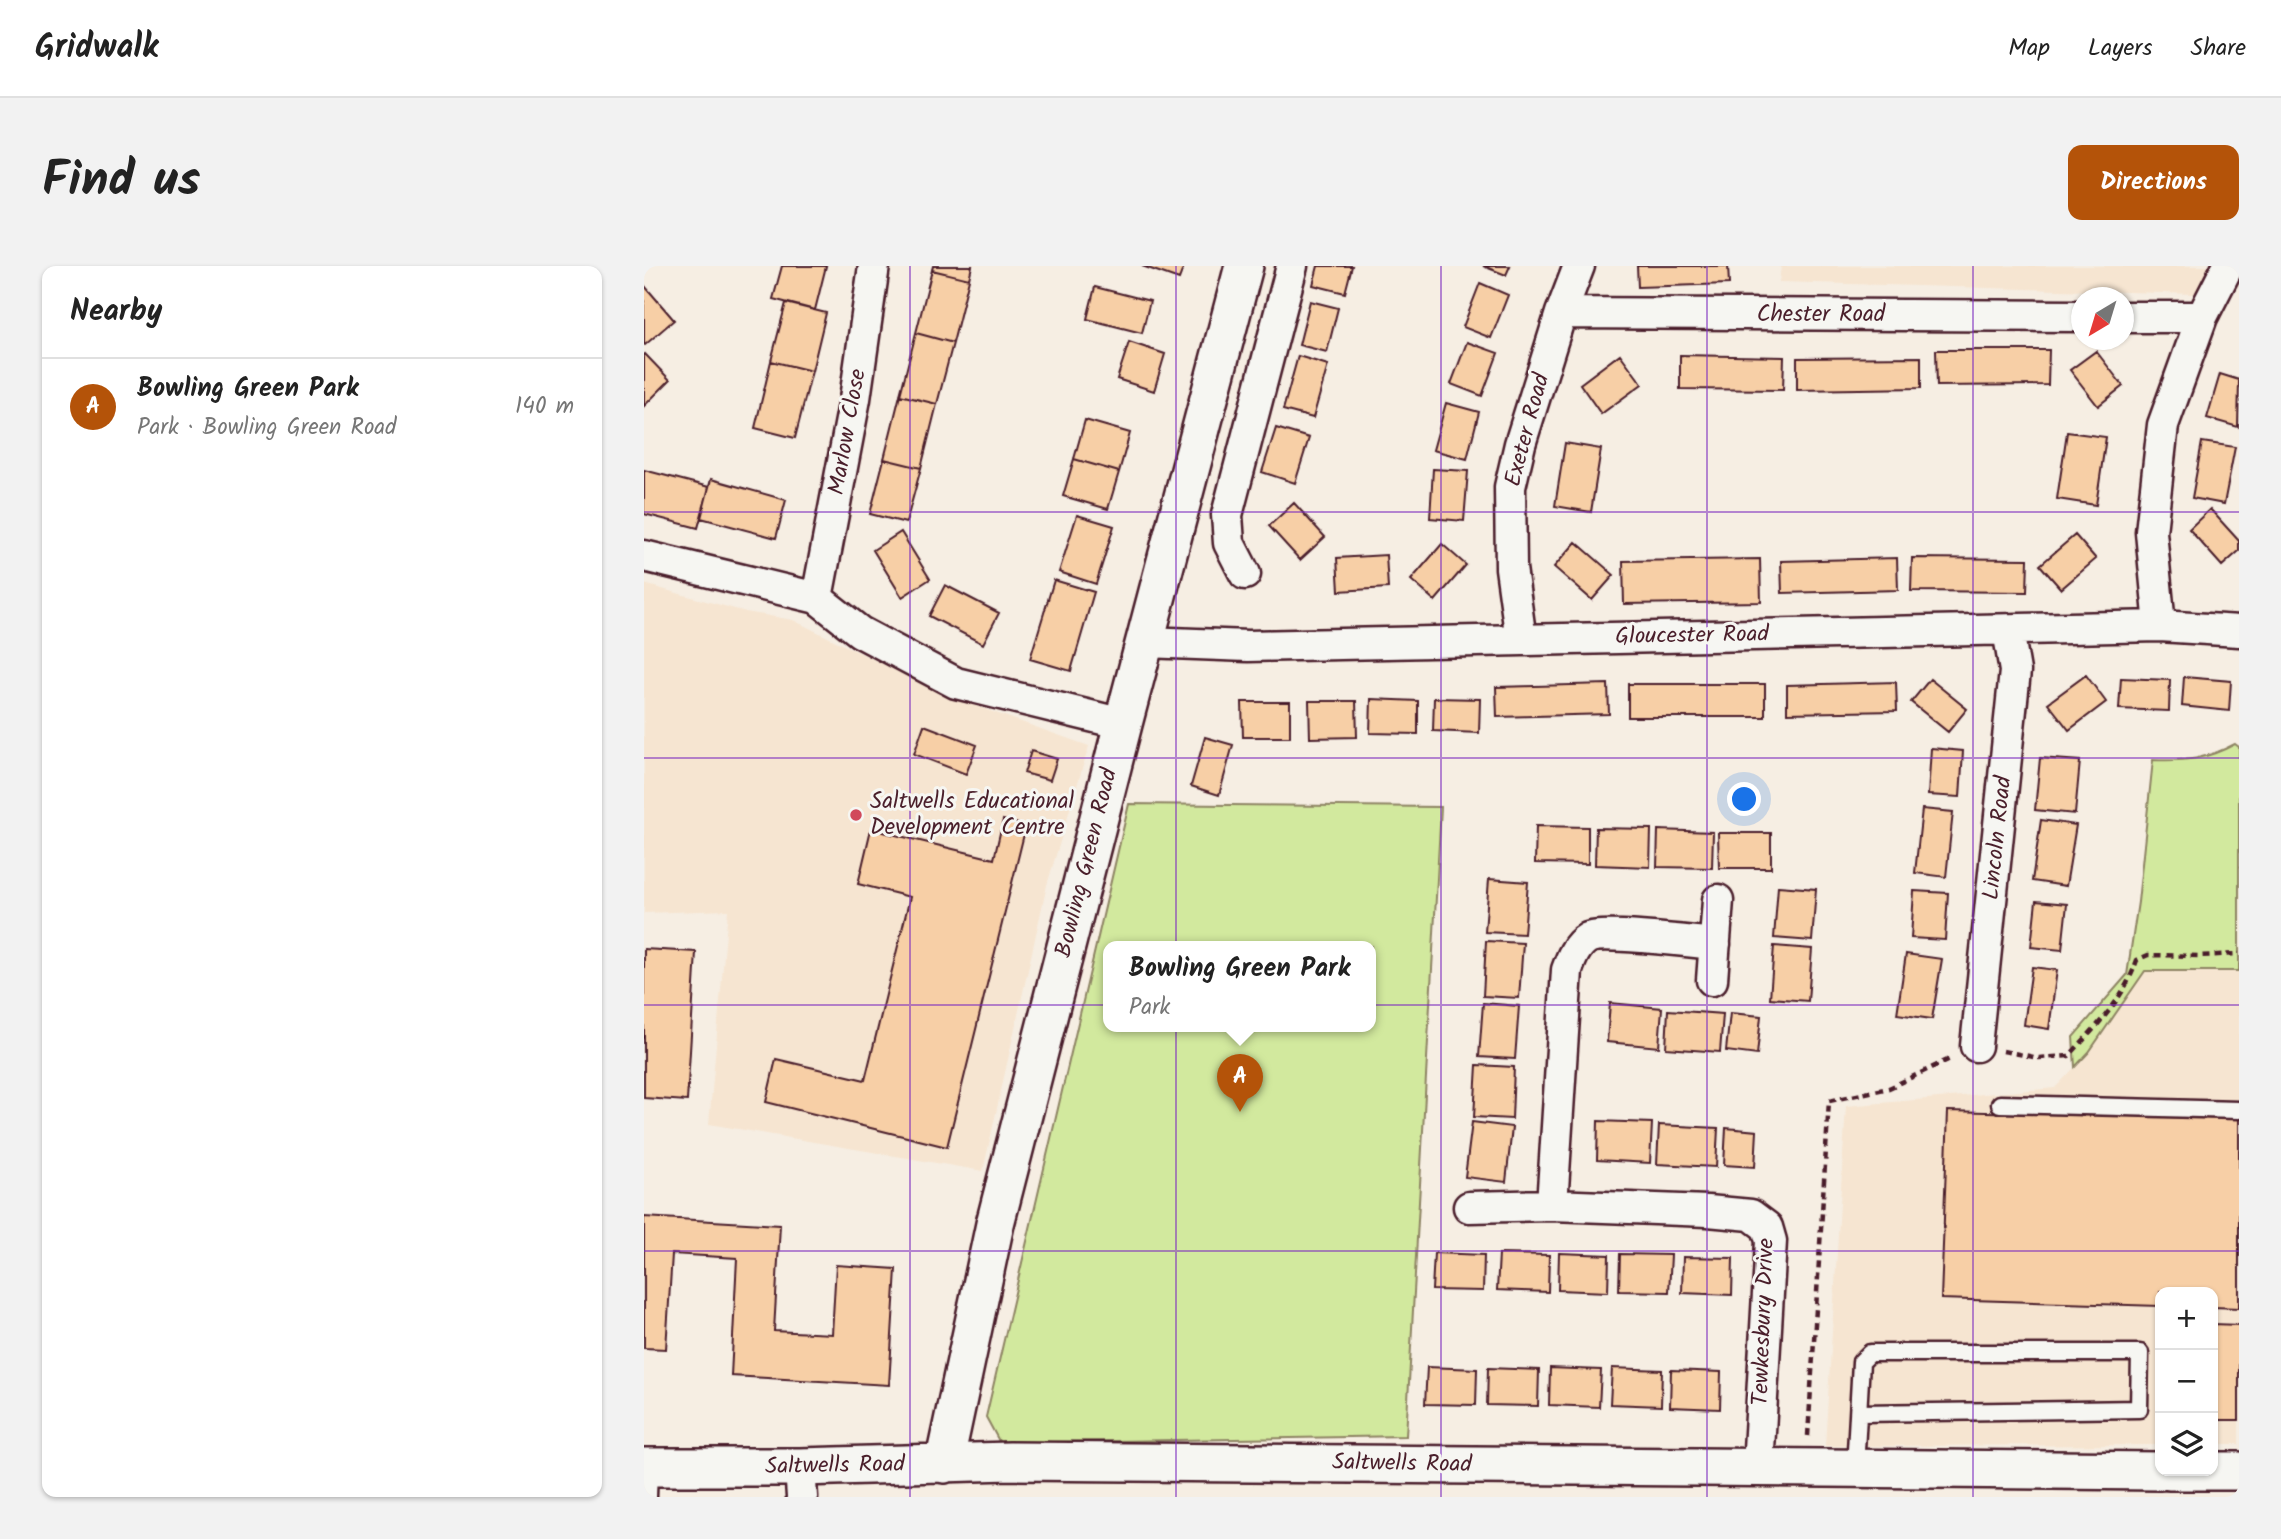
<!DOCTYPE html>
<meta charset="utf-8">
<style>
:root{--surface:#fff;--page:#f2f2f2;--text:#222;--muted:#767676;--line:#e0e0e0;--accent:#b45309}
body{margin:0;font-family:Kalam,sans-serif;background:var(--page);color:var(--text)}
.controls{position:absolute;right:21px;bottom:21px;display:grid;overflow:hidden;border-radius:14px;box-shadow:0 2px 5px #0004}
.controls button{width:63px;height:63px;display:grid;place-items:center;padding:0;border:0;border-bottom:2px solid var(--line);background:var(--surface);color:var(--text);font:35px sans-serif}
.compass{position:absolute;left:1427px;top:21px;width:63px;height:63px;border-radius:50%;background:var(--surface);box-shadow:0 2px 5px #0004;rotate:218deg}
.you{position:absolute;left:1101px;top:534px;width:24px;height:24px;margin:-18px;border:5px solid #fff;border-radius:50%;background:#1a73e8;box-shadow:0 0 0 10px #1a73e833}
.badge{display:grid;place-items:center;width:46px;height:46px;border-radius:50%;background:var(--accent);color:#fff;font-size:23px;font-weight:700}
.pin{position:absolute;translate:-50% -58px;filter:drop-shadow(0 2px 4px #0008)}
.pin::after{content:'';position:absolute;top:37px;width:24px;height:21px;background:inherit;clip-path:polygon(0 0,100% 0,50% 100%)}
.popup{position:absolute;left:459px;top:675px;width:273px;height:91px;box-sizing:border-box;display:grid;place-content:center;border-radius:14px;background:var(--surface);filter:drop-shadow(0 2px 5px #0005);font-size:23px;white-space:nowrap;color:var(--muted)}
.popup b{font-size:26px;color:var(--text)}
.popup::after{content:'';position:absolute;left:50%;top:100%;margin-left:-14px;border:14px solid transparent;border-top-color:var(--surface)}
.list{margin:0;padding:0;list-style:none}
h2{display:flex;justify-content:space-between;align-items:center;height:91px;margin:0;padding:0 28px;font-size:30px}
h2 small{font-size:23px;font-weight:400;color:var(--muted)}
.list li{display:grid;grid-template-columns:46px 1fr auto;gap:21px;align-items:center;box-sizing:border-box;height:98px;padding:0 28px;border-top:2px solid var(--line)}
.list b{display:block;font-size:26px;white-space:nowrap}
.list p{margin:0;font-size:23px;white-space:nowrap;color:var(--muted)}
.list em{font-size:23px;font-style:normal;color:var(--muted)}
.icon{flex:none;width:38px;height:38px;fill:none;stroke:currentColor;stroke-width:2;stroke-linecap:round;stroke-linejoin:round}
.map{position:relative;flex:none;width:1595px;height:1231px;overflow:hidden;border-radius:14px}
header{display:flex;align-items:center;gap:42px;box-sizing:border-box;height:98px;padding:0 35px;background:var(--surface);border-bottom:2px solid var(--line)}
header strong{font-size:33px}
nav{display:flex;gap:38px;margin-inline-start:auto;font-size:24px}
.intro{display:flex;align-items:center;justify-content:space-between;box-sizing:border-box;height:168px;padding:0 42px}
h1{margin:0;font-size:49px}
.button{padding:18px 32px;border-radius:14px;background:var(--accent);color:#fff;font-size:24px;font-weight:700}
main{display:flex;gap:42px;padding:0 42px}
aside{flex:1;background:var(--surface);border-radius:14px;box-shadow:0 2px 5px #0004}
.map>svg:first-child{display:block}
</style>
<header>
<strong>Gridwalk</strong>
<nav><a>Map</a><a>Layers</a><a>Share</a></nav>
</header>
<div class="intro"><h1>Find us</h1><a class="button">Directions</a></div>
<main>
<aside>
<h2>Nearby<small></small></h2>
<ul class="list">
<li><span class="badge">A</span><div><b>Bowling Green Park</b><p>Park · Bowling Green Road</p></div><em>140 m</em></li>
</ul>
</aside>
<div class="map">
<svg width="1595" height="1231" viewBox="0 0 1595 1231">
<rect width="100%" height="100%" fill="#f6eee3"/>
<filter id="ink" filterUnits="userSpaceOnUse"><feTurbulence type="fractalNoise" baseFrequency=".0143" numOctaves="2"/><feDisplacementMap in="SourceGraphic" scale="14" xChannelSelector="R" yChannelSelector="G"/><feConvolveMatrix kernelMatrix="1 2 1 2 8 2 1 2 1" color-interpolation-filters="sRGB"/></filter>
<g filter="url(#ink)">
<path fill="#f6e5d1" d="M1137 0H1566L1553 28 1135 16Z
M0 318 102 346 149 354 304 430 445 480 403 619 339 905 65 858 84 644 0 647Z
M1501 705H1595V1178H1569V1026H1516V1179L1181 1180 1202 840 1411 822 1445 786Z"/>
<path fill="#d2e99e" stroke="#8e8464" stroke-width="2" fill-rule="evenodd" d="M1591 478 1595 481V705H1501L1445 786 1431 801 1429 771 1483 709 1494 636 1509 494C1543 495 1561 494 1591 478Z
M485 538 797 541 762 1170 356 1177 342 1151ZM465 680H727V760H465Z"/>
<path fill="#f7cfa6" stroke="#4a1f2b" stroke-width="2" d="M138 0H182L171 44 129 33Z
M289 0H328L325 13 288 4Z
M498 0H540L535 13Z
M674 0H708L701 27 669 19Z
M839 0H866L862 9Z
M993 0H1084L1085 18 994 21Z
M288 4 325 13 309 77 272 67Z
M836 17 864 29 847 72 819 61Z
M0 19 30 54 1 79 0 78Z
M451 21 506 35 498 67 443 53Z
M666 35 694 42 683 86 655 79Z
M142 37 182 47 168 105 127 95Z
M272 67 309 77 293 138 256 129Z
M485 76 521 88 510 125 473 113Z
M823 76 854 87 838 130 807 118Z
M1292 84H1405L1404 119 1293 120Z
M1452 85 1479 120 1454 140 1426 104Z
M1 88 26 114 0 140V89Z
M976 88 998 118 957 148 936 118Z
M1036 89 1140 91 1139 124 1036 123Z
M654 90 684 99 669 152 639 144Z
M1277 91V122L1153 124V92Z
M127 95 168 105 151 172 111 162Z
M1576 108 1595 114 1594 161 1563 152Z
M256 129 293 138 277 202 240 193Z
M802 137 835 146 823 193 789 184Z
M441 154 486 167 475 206 430 193Z
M632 162 665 172 651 217 618 206Z
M1423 166 1462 171 1452 239 1413 233Z
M1558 176 1591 181 1580 238 1548 232Z
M921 177 957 183 947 246 911 240Z
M240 193 277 202 262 257 226 248Z
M430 193 475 206 464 243 419 230Z
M789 203 824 205 820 255 786 252Z
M0 204 65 221 54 262 0 248Z
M67 213 142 234 132 272 57 252Z
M650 237 681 271 656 294 625 260Z
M1566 243 1595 275V285L1578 300 1545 263Z
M433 249 470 260 452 318 415 306Z
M257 266 286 313 258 331 229 284Z
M1431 269 1452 293 1417 323 1396 299Z
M932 276 970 309 948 334 910 301Z
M798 278 822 299 791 335 767 314Z
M742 289 744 322 695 325 693 292Z
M1253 292 1254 324 1138 327 1137 295Z
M1268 292 1384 293 1383 326 1267 325Z
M1116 293 1117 336 980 338 979 295Z
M410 314 450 326 427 405 386 393Z
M301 319 355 347 339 378 285 350Z
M1442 409 1462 436 1425 464 1404 437Z
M1540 411 1587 415 1585 445 1538 440Z
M1477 412 1526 414 1525 445 1475 443Z
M1286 413 1323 443 1304 466 1267 436Z
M1252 416 1253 445 1143 447V419Z
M964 418 965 448 853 451 852 421Z
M984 418H1121V451H984Z
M790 432 836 433 835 467 789 465Z
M727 433 774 435V468L726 467Z
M665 435H712L713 471 666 472Z
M598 436H646V471H599Z
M280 459 333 479 322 508 270 488Z
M561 471 589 479 575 529 547 520Z
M1287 482 1319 485 1316 531 1284 529Z
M387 485 413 493 406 514 380 507Z
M1396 492 1436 495 1431 548 1391 544Z
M1278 543 1309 546 1302 611 1271 607Z
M359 554 382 560 303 881 122 836 132 793 221 814 266 631 214 618 227 563 350 593Z
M1397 554 1432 559 1422 620 1388 615Z
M892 560 944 561V598L891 597Z
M952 562 1007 563 1006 601 951 599Z
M1014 564 1069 566 1068 602 1013 601Z
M1074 567H1127V602H1075Z
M845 613 884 616 880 668 841 666Z
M1134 620 1172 623 1168 675 1130 672Z
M1270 625 1304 627 1301 674 1267 672Z
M1392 635 1423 638 1418 684 1387 681Z
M842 675 879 677 875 732 839 730Z
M1130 680 1168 683 1164 735 1126 732Z
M0 683 52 686 43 835 0 832Z
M1262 688 1298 693 1288 753 1253 748Z
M1388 701 1413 704 1405 763 1380 759Z
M839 737 875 740 871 793 835 791Z
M966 737 1018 742 1015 781 963 776Z
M1024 744 1079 748 1076 786 1022 782Z
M1086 747 1117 750 1113 789 1082 785Z
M833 799 870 801 868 853 830 851Z
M1304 845 1595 853V1042L1569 1041V1026H1516V1040L1297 1033Z
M954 855 1008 857 1006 897 953 894Z
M828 856 868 861 862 916 821 911Z
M1015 859 1074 862 1072 901 1013 898Z
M1082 862 1113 865 1111 901 1080 899Z
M0 951 136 959 130 1065 188 1068 192 999 252 1003 245 1119 87 1110 93 992 28 988 22 1083 0 1082Z
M790 987 840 989 839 1025 788 1024Z
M915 987 965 989 964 1026 914 1024Z
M855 988 905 989 904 1026 853 1024Z
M976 988 1027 989 1025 1026 975 1025Z
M1039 991 1089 992 1088 1029 1038 1027Z
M1569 1058 1595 1059V1154H1569Z
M783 1101 833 1103 832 1139 781 1138Z
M844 1102 895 1104 894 1140 843 1139Z
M906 1102 957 1104 955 1141 905 1139Z
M968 1102 1018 1104 1017 1140 966 1138Z
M1027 1104 1077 1106 1076 1143 1026 1141Z"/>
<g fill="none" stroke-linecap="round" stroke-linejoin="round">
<g stroke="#4a1f2b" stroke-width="21">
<path id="service" d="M1356 838 1595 844
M1211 1202 1217 1096 1226 1087H1496L1495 1143 1215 1147
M4 1231 5 1201"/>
</g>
<g stroke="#4a1f2b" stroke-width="35">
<path id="minor" d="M917 47 1437 50
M1479 51H1558
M0 290 173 332 216 366 312 417 479 458
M601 308 585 277 583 249 648 0
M173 332 211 133 230 0
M1516 360 1507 266 1519 159 1558 51 1584 0
M877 374 867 302 866 221 876 178 917 47 935 0
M501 376 604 380 1516 360 1595 365
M1068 714 1074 634
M1332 780 1371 405 1364 364
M908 939 923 704C927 693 932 679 944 672 958 665 1049 676 1071 678
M825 941 908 939 1064 945 1107 949 1123 961 1127 975 1114 1201
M156 1201 158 1231"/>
</g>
<g stroke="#4a1f2b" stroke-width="42">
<path id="tertiary" d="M300 1198 351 958 479 458 600 0
M0 1201H156L366 1195 1516 1205
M1525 1205H1595"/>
</g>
<path stroke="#4a1f2b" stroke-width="4.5" stroke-dasharray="7 5" stroke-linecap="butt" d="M1359 785 1395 792 1425 790C1453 759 1479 735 1493 694L1504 689 1554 690 1595 688
M1164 1170 1185 835 1245 822 1308 792"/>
<use href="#service" stroke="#f6f6f2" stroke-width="16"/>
<use href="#minor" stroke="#f6f6f2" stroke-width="30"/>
<use href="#tertiary" stroke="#f6f6f2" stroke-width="37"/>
</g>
</g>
<path fill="none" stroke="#7b2cbf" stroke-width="2" stroke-opacity="0.55" d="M266 0V1231M532 0V1231M797 0V1231M1063 0V1231M1329 0V1231M0 246H1595M0 492H1595M0 739H1595M0 985H1595"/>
<circle fill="#d1495b" stroke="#f6f6f2" stroke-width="2.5" cx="212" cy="549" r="7"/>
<g text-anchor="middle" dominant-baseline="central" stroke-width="6" stroke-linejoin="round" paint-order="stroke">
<g font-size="23" fill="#4a1f2b" stroke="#f6f6f2">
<text x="1177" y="49">Chester Road</text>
<text transform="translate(884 164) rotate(-75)">Exeter Road</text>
<text transform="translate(204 166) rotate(-80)">Marlow Close</text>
<text transform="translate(1048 370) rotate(-1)">Gloucester Road</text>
<text transform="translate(1354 572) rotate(-84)">Lincoln Road</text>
<text transform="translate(443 597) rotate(-76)">Bowling Green Road</text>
<text transform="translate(1120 1056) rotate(-88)">Tewkesbury Drive</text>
<text transform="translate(758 1198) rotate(1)">Saltwells Road</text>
<text transform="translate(191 1200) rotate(-1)">Saltwells Road</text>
</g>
<g font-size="23" fill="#4a1f2b" stroke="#f6f6f2" text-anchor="start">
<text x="226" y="536">Saltwells Educational<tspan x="226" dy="26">Development Centre</tspan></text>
</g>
</g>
</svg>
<div class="controls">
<button>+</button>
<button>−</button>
<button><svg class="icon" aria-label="layers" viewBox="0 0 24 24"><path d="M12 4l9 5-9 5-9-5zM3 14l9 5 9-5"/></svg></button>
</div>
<svg class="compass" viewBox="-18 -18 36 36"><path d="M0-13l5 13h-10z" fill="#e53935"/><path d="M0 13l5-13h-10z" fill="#767676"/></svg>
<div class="you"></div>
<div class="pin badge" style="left:596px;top:846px">A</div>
<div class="popup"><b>Bowling Green Park</b>Park</div>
</div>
</main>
